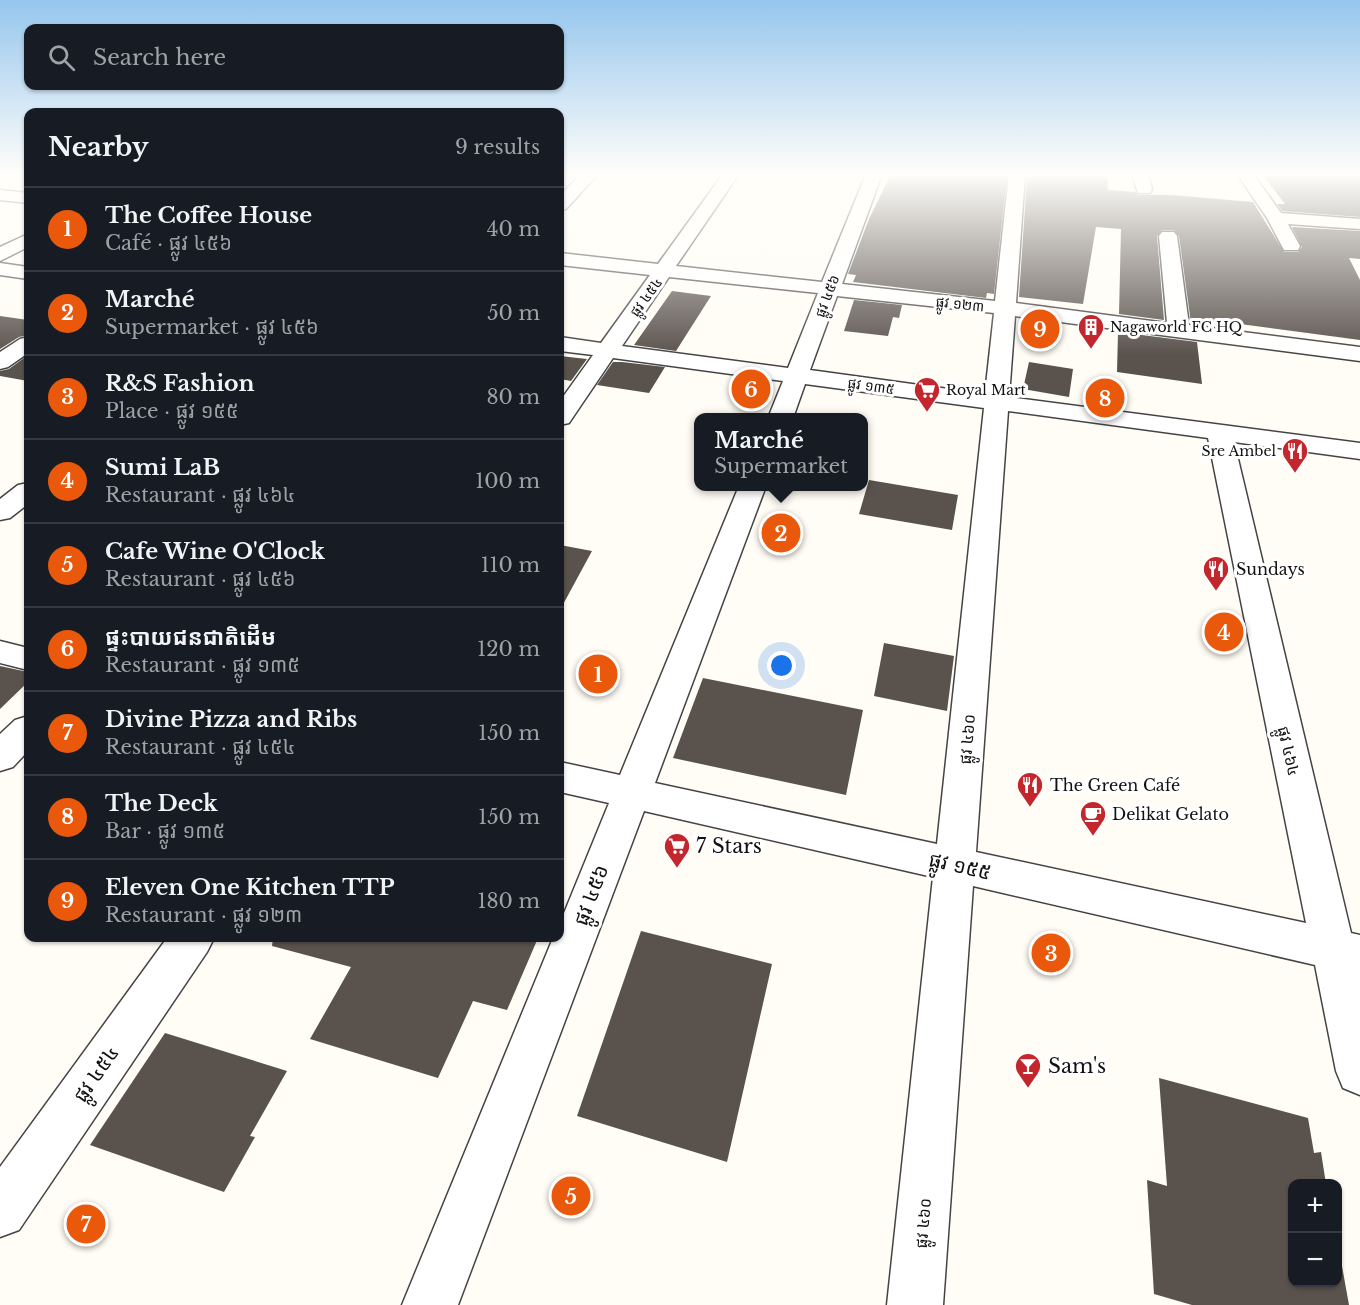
<!DOCTYPE html>
<meta charset="utf-8">
<style>
:root{--surface:#171b24;--page:#20242c;--text:#f1f3f6;--muted:#9ea1a6;--line:#363941;--accent:#ea580c}
body{margin:0;font-family:"Libre Baskerville","Noto Sans Khmer",serif;background:var(--page);color:var(--text)}
.controls{position:absolute;right:18px;bottom:18px;display:grid;overflow:hidden;border-radius:12px;box-shadow:0 2px 4px #0004}
.controls button{width:54px;height:54px;display:grid;place-items:center;padding:0;border:0;border-bottom:2px solid var(--line);background:var(--surface);color:var(--text);font:30px sans-serif}
.you{position:absolute;left:782px;top:666px;width:21px;height:21px;margin:-15px;border:4px solid #fff;border-radius:50%;background:#1a73e8;box-shadow:0 0 0 9px #1a73e833}
.badge{display:grid;place-items:center;width:39px;height:39px;border-radius:50%;background:var(--accent);color:#fff;font-size:20px;font-weight:700}
.pin{position:absolute;translate:-50% -50%;border:3px solid #fff;box-shadow:0 2px 6px #0006}
.popup{position:absolute;left:694px;top:413px;width:174px;height:78px;box-sizing:border-box;display:grid;place-content:center;border-radius:12px;background:var(--surface);filter:drop-shadow(0 2px 4px #0005);font-size:20px;white-space:nowrap;color:var(--muted)}
.popup b{font-size:22px;color:var(--text)}
.popup::after{content:'';position:absolute;left:50%;top:100%;margin-left:-12px;border:12px solid transparent;border-top-color:var(--surface)}
.list{margin:0;padding:0;list-style:none}
h2{display:flex;justify-content:space-between;align-items:center;height:78px;margin:0;padding:0 24px;font-size:26px}
h2 small{font-size:20px;font-weight:400;color:var(--muted)}
.list li{display:grid;grid-template-columns:39px 1fr auto;gap:18px;align-items:center;box-sizing:border-box;height:84px;padding:0 24px;border-top:2px solid var(--line)}
.list b{display:block;font-size:22px;white-space:nowrap}
.list p{margin:0;font-size:20px;white-space:nowrap;color:var(--muted)}
.list em{font-size:20px;font-style:normal;color:var(--muted)}
.icon{flex:none;width:33px;height:33px;fill:none;stroke:currentColor;stroke-width:2;stroke-linecap:round;stroke-linejoin:round}
.map{position:relative;flex:none;width:1360px;height:1305px;overflow:hidden}
.search{position:absolute;background:var(--surface);box-shadow:0 2px 4px #0004;left:24px;top:24px;width:540px;height:66px;display:flex;align-items:center;gap:15px;box-sizing:border-box;padding:0 21px;border-radius:12px;color:var(--muted);font-size:22px}
.panel{position:absolute;background:var(--surface);box-shadow:0 2px 4px #0004;left:24px;top:108px;width:540px;height:834px;border-radius:12px}
.map>svg:first-child{display:block}
</style>
<div class="map">
<svg width="1360" height="1305" viewBox="0 0 1360 1305">
<rect width="100%" height="100%" fill="#fffdf5"/>
<path fill="#5a524d" d="M891 174 1007 176 994 294 987 293 986 298 853 282 856 275 848 274 869 219Z
M1034 174H1107L1108 190 1135 192 1138 195H1172L1253 202 1284 252H1298L1302 247 1292 227 1360 231V259L1349 258 1360 280V340L1195 318V324L1191 323 1179 236 1174 230H1162L1157 236 1164 320 1119 314 1121 229 1096 227 1083 304 1019 297 1027 177H1033Z
M1262 174H1360V217L1282 211 1277 204H1285Z
M672 291 711 296 676 351 634 345Z
M854 300 902 305 899 318 893 317 888 336 844 331Z
M0 316 28 320V335L19 337 0 349Z
M1118 332 1197 342 1202 384 1117 372Z
M28 355V381L0 376V371L9 369Z
M560 356 587 359 571 381 560 379Z
M613 362H622L665 367 649 393 597 385Z
M1029 362 1073 369 1069 397 1023 389Z
M869 480 958 495 952 530 859 514Z
M560 545 592 551 560 610Z
M884 643 954 656 947 711 874 696Z
M0 666 28 672V682L0 709Z
M703 678 863 710 846 795 673 758Z
M641 931 772 964 727 1162 577 1116Z
M273 938H538L507 1010 473 1001 438 1078 310 1039 351 967 272 946Z
M165 1033 287 1071 250 1136 255 1137 224 1192 90 1145Z
M1159 1078 1308 1118 1314 1153 1321 1152 1326 1184H1293V1282H1338V1244L1349 1305H1192L1154 1294 1147 1180 1167 1186Z"/>
<g fill="none" stroke-linecap="round" stroke-linejoin="round">
<g stroke="#444" stroke-width="3">
<path id="minor" d="M581 174H598L566 209 560 210V196Z
M723 174H739L676 266 822 282 866 174H882L842 284 995 301 1009 174H1025L1016 303 1167 323 1159 236 1162 232H1174L1177 236 1189 325 1360 347V361L1015 316 1009 397 1360 443V459L1234 442 1351 933 1360 935V1095L1343 1088 1336 1071 1315 965 973 886 943 1305H887L933 877 644 811 458 1305H402L553 938H560V923L609 803 560 792V762L620 775 739 486H766L655 783 937 844 984 408 805 384 793 418H768L783 381 613 358 569 423 560 425V401L593 355 560 351V337L601 343 650 275 560 265V253L658 264ZM669 277 818 293 788 368 622 346ZM837 296 994 313 985 394 810 370ZM1008 411 1208 438 1306 923 976 852Z
M1132 174H1148L1152 189 1150 193H1138Z
M1237 174H1253L1281 213 1360 219V229L1288 224 1300 246 1298 250H1284L1267 218Z
M0 190 28 193V203L0 200Z
M28 234V247L0 261V247Z
M0 263 28 267V279L0 275Z
M28 337V353L8 367 0 369V352L20 339Z
M28 483V504L10 518 0 520V499L18 485Z
M0 641 28 648V670L0 663Z
M28 716V751L13 767 0 771V734L15 720Z
M167 938H214L207 952 19 1230 0 1237V1167Z"/>
</g>
<use href="#minor" fill="#fff" fill-rule="evenodd"/>
</g>
<linearGradient id="sky" x2="0" y2="1"><stop stop-color="#95c6ee"/><stop offset="0.49" stop-color="#fffefa"/><stop offset="1" stop-color="#fffefa" stop-opacity="0"/></linearGradient>
<rect width="1360" height="356" fill="url(#sky)"/>
<defs>
<g id="building-pin" transform="scale(1.35)"><path d="M0 17L-7.5 6A9.5 9.5 0 1 1 7.5 6Z" fill="#c4262e" stroke="#fff"/><path d="M-4-6H4V6H1V3H-1V6H-4ZM-2.5-4.3h1.7v1.8h-1.7ZM.8-4.3h1.7v1.8H.8ZM-2.5-1h1.7V.8h-1.7ZM.8-1h1.7V.8H.8Z" fill="#fff"/></g>
<g id="supermarket-pin" transform="scale(1.35)"><path d="M0 17L-7.5 6A9.5 9.5 0 1 1 7.5 6Z" fill="#c4262e" stroke="#fff"/><path d="M-6-5.5h2.5l.6 2H6L4.5 2H-2.5L-4.4-4H-6ZM-1.5 3.2a1.3 1.3 0 1 0 .1 0ZM3 3.2a1.3 1.3 0 1 0 .1 0Z" fill="#fff"/></g>
<g id="restaurant-pin" transform="scale(1.35)"><path d="M0 17L-7.5 6A9.5 9.5 0 1 1 7.5 6Z" fill="#c4262e" stroke="#fff"/><path d="M-5-6h1v4h1v-4h1v4h1v-4h1v5L-1.5 .5V6h-2V.5L-5-1ZM5-6V6H3V1.5H1.5Q1.5-4 5-6Z" fill="#fff"/></g>
<g id="cafe-pin" transform="scale(1.35)"><path d="M0 17L-7.5 6A9.5 9.5 0 1 1 7.5 6Z" fill="#c4262e" stroke="#fff"/><path d="M-5.5-4.5H6V0H3Q3 3.5 0 3.5H-2.5Q-5.5 3.5-5.5 0ZM3-3.2v2h1.7v-2ZM-6 4.5H4V6H-6Z" fill="#fff"/></g>
<g id="bar-pin" transform="scale(1.35)"><path d="M0 17L-7.5 6A9.5 9.5 0 1 1 7.5 6Z" fill="#c4262e" stroke="#fff"/><path d="M-6-5H6L.8 .8V4.5H3.5V6h-7V4.5H-.8V.8Z" fill="#fff"/></g>
</defs>
<g fill-rule="evenodd">
<use href="#building-pin" x="1091" y="327"/>
<use href="#supermarket-pin" x="927" y="390"/>
<use href="#restaurant-pin" x="1295" y="451"/>
<use href="#restaurant-pin" x="1216" y="569"/>
<use href="#restaurant-pin" x="1030" y="785"/>
<use href="#cafe-pin" x="1093" y="814"/>
<use href="#supermarket-pin" x="677" y="846"/>
<use href="#bar-pin" x="1028" y="1066"/>
</g>
<g text-anchor="middle" dominant-baseline="central" stroke-width="6" stroke-linejoin="round" paint-order="stroke">
<g font-size="14" fill="#111" stroke="#fff">
<text transform="translate(827 296) rotate(-69)">ផ្លូវ ៤៥៦</text>
<text transform="translate(646 297) rotate(-54)">ផ្លូវ ៤៥៤</text>
<text transform="translate(960 304) rotate(6)">ផ្លូវ ១២៣</text>
<text transform="translate(871 386) rotate(8)">ផ្លូវ ១៣៥</text>
</g>
<g font-size="14" fill="#111" stroke="#fff" text-anchor="start">
<text x="1110" y="327">Nagaworld FC HQ</text>
<text x="946" y="390">Royal Mart</text>
<text x="1276" y="451" text-anchor="end">Sre Ambel</text>
</g>
<g font-size="16" fill="#111" stroke="#fff" text-anchor="start">
<text x="1236" y="569">Sundays</text>
<text x="1050" y="785">The Green Café</text>
<text x="1112" y="814">Delikat Gelato</text>
</g>
<g font-size="16" fill="#111" stroke="#fff">
<text transform="translate(967 739) rotate(-85)">ផ្លូវ ៤៦០</text>
<text transform="translate(1289 751) rotate(77)">ផ្លូវ ៤៦៤</text>
<text transform="translate(923 1223) rotate(-85)">ផ្លូវ ៤៦០</text>
</g>
<g font-size="20" fill="#111" stroke="#fff" text-anchor="start">
<text x="696" y="846">7 Stars</text>
<text x="1048" y="1066">Sam's</text>
</g>
<g font-size="20" fill="#111" stroke="#fff">
<text transform="translate(960 866) rotate(13)">ផ្លូវ ១៥៥</text>
<text transform="translate(591 895) rotate(-69)">ផ្លូវ ៤៥៦</text>
<text transform="translate(96 1074) rotate(-55)">ផ្លូវ ៤៥៤</text>
</g>
</g>
</svg>
<div class="controls">
<button>+</button>
<button>−</button>
</div>
<div class="you"></div>
<div class="pin badge" style="left:598px;top:674px">1</div>
<div class="pin badge" style="left:781px;top:533px">2</div>
<div class="popup"><b>Marché</b>Supermarket</div>
<div class="pin badge" style="left:1051px;top:953px">3</div>
<div class="pin badge" style="left:1224px;top:632px">4</div>
<div class="pin badge" style="left:571px;top:1196px">5</div>
<div class="pin badge" style="left:751px;top:389px">6</div>
<div class="pin badge" style="left:86px;top:1224px">7</div>
<div class="pin badge" style="left:1105px;top:398px">8</div>
<div class="pin badge" style="left:1040px;top:329px">9</div>
<div class="search"><svg class="icon" aria-label="search" viewBox="0 0 24 24"><circle cx="10" cy="10" r="6"/><path d="M15 15l6 6"/></svg>Search here</div>
<section class="panel">
<h2>Nearby<small>9 results</small></h2>
<ul class="list">
<li><span class="badge">1</span><div><b>The Coffee House</b><p>Café · ផ្លូវ ៤៥៦</p></div><em>40 m</em></li>
<li><span class="badge">2</span><div><b>Marché</b><p>Supermarket · ផ្លូវ ៤៥៦</p></div><em>50 m</em></li>
<li><span class="badge">3</span><div><b>R&amp;S Fashion</b><p>Place · ផ្លូវ ១៥៥</p></div><em>80 m</em></li>
<li><span class="badge">4</span><div><b>Sumi LaB</b><p>Restaurant · ផ្លូវ ៤៦៤</p></div><em>100 m</em></li>
<li><span class="badge">5</span><div><b>Cafe Wine O'Clock</b><p>Restaurant · ផ្លូវ ៤៥៦</p></div><em>110 m</em></li>
<li><span class="badge">6</span><div><b>ផ្ទះបាយជនជាតិដើម</b><p>Restaurant · ផ្លូវ ១៣៥</p></div><em>120 m</em></li>
<li><span class="badge">7</span><div><b>Divine Pizza and Ribs</b><p>Restaurant · ផ្លូវ ៤៥៤</p></div><em>150 m</em></li>
<li><span class="badge">8</span><div><b>The Deck</b><p>Bar · ផ្លូវ ១៣៥</p></div><em>150 m</em></li>
<li><span class="badge">9</span><div><b>Eleven One Kitchen TTP</b><p>Restaurant · ផ្លូវ ១២៣</p></div><em>180 m</em></li>
</ul>
</section>
</div>
